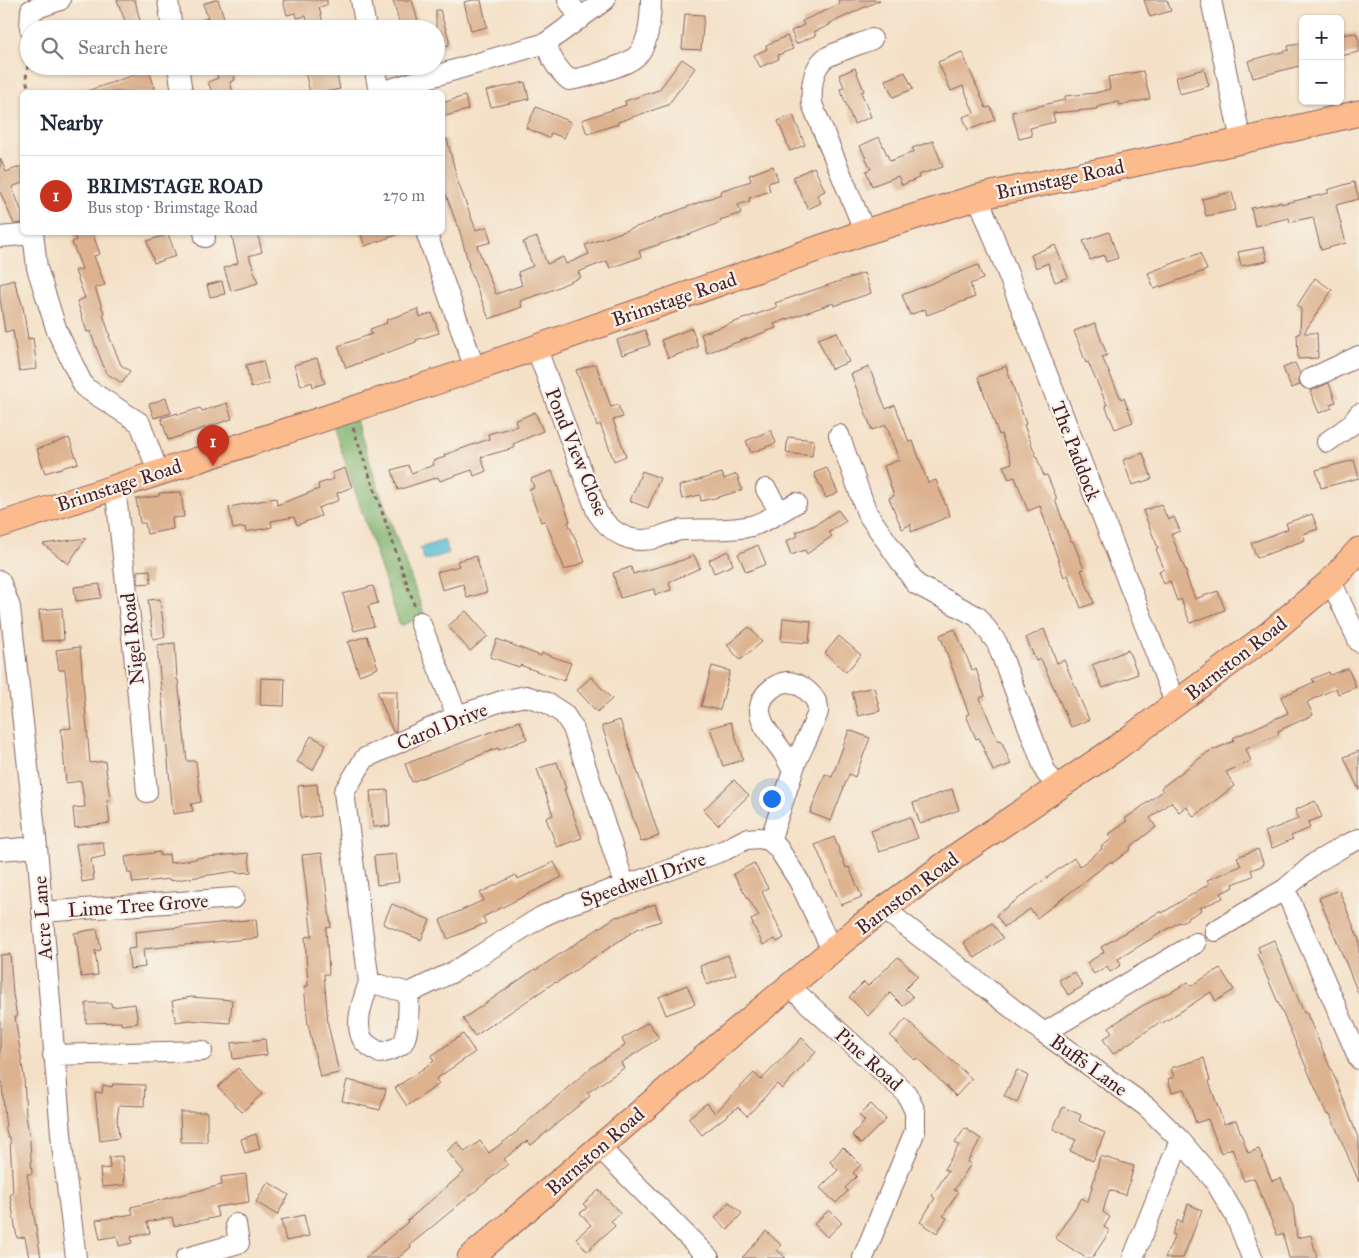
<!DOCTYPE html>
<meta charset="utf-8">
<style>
:root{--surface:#fff;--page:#f6f6f7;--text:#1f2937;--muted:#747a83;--line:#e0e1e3;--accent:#c8321e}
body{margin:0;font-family:"IM FELL Great Primer",serif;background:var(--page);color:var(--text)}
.controls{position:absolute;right:15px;top:15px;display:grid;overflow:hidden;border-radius:8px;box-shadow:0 1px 4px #0004}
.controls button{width:45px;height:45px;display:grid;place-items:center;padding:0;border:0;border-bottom:1px solid var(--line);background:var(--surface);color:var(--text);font:25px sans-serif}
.you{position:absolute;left:771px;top:798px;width:18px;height:18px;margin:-12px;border:4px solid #fff;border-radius:50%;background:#1a73e8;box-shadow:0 0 0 8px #1a73e833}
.badge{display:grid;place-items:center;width:32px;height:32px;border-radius:50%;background:var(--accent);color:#fff;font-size:16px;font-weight:700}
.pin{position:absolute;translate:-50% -41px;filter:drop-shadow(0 1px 2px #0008)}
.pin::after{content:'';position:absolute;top:26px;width:18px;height:15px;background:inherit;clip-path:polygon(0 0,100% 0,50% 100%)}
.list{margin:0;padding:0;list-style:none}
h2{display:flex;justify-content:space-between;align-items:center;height:65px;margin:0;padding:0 20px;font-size:21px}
h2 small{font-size:16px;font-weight:400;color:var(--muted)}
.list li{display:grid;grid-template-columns:32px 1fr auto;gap:15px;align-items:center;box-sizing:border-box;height:80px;padding:0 20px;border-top:1px solid var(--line)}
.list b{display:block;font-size:19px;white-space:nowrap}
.list p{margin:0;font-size:16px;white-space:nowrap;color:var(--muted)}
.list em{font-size:16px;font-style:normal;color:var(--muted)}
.icon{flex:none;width:28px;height:28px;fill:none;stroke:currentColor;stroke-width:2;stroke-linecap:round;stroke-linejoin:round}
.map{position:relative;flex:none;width:1359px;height:1258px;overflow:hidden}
.search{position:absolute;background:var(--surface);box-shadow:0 1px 4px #0004;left:20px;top:20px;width:425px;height:55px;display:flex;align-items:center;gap:12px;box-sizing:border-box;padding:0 18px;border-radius:28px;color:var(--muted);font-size:19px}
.panel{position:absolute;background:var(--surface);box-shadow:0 1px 4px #0004;left:20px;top:90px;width:425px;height:145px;border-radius:8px}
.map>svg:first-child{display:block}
</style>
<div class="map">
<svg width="1359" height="1258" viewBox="0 0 1359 1258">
<rect width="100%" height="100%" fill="#f7f3e8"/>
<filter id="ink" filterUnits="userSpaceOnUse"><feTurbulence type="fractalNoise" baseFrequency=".02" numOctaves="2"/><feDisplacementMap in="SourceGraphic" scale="10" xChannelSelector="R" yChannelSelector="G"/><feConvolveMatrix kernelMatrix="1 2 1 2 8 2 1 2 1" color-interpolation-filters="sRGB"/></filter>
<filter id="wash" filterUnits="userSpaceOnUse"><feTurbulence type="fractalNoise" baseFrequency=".0096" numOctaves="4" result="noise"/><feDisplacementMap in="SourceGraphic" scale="20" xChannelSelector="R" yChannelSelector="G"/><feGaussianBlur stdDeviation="1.12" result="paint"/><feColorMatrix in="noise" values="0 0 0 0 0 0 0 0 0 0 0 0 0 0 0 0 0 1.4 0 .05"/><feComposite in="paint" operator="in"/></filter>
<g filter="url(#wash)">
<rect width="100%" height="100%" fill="#f4e0c6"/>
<path fill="#7fb26e" stroke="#64684c" d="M354 413 375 478 425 616 400 626 331 420Z"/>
<path fill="#52bad0" stroke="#4e6c7e" d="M444 540 449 553 425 561 420 548Z"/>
<g id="blocks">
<path fill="#dcb28f" d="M117 0H135L142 29H128Z
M215 0H218L225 20 221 21 223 29H184V26L208 18 203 4Z
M283 0H327V5L319 7 323 23 308 27 306 16 297 18 296 13 287 15Z
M393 0H412L420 29H401Z
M473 0H481L487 27 471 31 464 2Z
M838 0H880L829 24 830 25 814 32 816 35 796 44 791 31 804 25 802 21 840 4Z
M1144 0H1167L1171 11 1150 17Z
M436 10H440L449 40V45L436 49Z
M685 14 704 15 701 50 682 49Z
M1356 33 1359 41V52L1340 56V35Z
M787 36 793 49 778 55 779 59 760 67 754 55 767 49 766 45Z
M1303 43V65L1253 78 1248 61 1289 50 1288 46Z
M962 52 986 108 991 107 995 120 968 130 963 117 974 113 963 86 951 91 938 62Z
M682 59 695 68 668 105 618 122V124L587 134 582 120 626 105 625 101 659 90Z
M214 66H231L235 80 230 82 233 92H212L208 82 218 78Z
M335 66 340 89 326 92H310L305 72Z
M855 68 864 91 861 92 871 117 854 124 840 89 844 87 839 75Z
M1204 69 1209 86 1180 94 1176 77Z
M149 70 156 92H88L87 91Z
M1143 71 1150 99 1120 105 1119 102 1097 107V109L1053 113 1055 122 1030 128 1032 136 1019 139 1012 112 1065 100V96L1095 93 1110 89 1108 77Z
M905 72 913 89 893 97 885 80Z
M525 82 529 99 491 107 486 91Z
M465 96 468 110 442 117V103Z
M536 107 571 122 564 138 551 133 549 138 526 128Z
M793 115 805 145 790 151 778 121Z
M879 137 890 161 914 152 912 148 933 141 943 167 918 175 919 178 902 185 898 176 872 186 866 171 871 169 860 146Z
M442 139H447L458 182 476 230 487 227 491 242 477 246 496 294 522 285 518 272 533 266 523 242 537 237 547 264 563 257 566 264 589 254 585 245 653 221V220L721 194 720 191 751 181 749 175 773 166 778 180 768 183 770 191 749 198 750 201 738 205 741 213 720 220 721 222 691 234 639 251 641 257 610 268 607 261 578 272 581 277 547 292 520 301 522 307 489 319 468 265H469L458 225H457L442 184Z
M0 158 6 172 22 166V183L12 187 22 212V223L14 224 0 192Z
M814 167 825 191 817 195 821 203 808 209 793 177Z
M1354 182 1359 199 1336 205 1346 243 1321 250 1313 217 1290 222 1289 218 1255 226 1251 208 1281 202V204L1329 193 1327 190Z
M1232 192 1236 210 1206 216 1202 199Z
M73 232H92L100 254 94 256 105 285 95 288 104 313 103 314 110 336H109L121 365 130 371 122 383 106 373 90 331 87 332 77 301 85 298 75 271 82 269 72 242 76 240Z
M231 232H257L262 252 249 256 258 283 231 291 224 268 238 263Z
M360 232H399V234L365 246Z
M1109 232 1118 258 1106 262 1104 255 1090 260 1083 241Z
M168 234 176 256 154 263 147 241Z
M1055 245 1068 277 1055 282 1048 263 1036 268 1031 255Z
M1264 247 1267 261 1241 266 1238 252Z
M1200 253 1207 270 1154 289 1148 273Z
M978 265 983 279 970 284 975 297 927 315 925 309 910 315 902 295Z
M864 273 871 293 834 306 833 303 774 324 776 328 707 353 701 334 777 307 775 303Z
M1315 278 1332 290 1304 333H1317L1318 358 1298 359 1297 334 1300 333 1301 309 1297 306Z
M14 280 23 307 28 339 33 338 37 369 19 371 13 330 5 332 0 298V284Z
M222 281 225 294 210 297 207 285Z
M418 309 420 317 432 313 439 333 416 340V342L346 368 338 346 372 334 370 329 387 323 386 320Z
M1095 323 1107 355 1102 357 1121 399 1124 398 1133 422 1115 429 1105 405H1107L1088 362 1086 363 1074 331Z
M692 328 698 347 668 358 661 340Z
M645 330 650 345 622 355 617 340Z
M837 332 849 362 831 369 818 339Z
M317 358 325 383 313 387 312 382 301 386 294 365Z
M263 361 269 383 251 388 246 365Z
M1295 363 1300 374 1298 378 1300 385 1291 388 1283 368Z
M596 364 611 407 618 405 623 417 613 420 626 456 614 461 600 424 597 426 576 370Z
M1006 366 1026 424 1024 425 1044 476 1047 475 1057 499 1055 500 1071 542 1073 541 1084 569 1081 570 1094 603 1081 608 1068 575 1064 577 1040 506 1028 511 1015 477 1009 479 1003 466 1012 463 1001 434 999 435 978 377Z
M869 367 886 409 895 405 909 442 913 441 928 483 936 480 950 516 911 532V524L902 529 889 498 894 496 884 466 899 460 886 425 872 430 851 374Z
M1329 383 1336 402 1330 404 1332 408 1319 413 1310 391Z
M166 398 171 413 154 418 149 404Z
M227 403 232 419 168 440 161 418 178 413V415L200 408 202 411Z
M535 412 543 431 513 444 514 448 481 457 486 471 474 476 472 470 440 481 438 477 398 490 392 470 408 465 411 473 434 465 433 461 445 457 444 455 489 439 488 434 517 426 515 421Z
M771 430 776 443 751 453 746 441Z
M788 437 814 440 812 456 786 453Z
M69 438 78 463 45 473 37 449Z
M1143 453 1152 479 1132 485 1123 460Z
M1354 460 1359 478 1321 488 1316 470Z
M345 468 352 487 337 493 339 500 318 508 321 516 297 525 294 517 271 521 272 527 246 532 245 527 233 529 229 507 276 498 277 505 319 489 318 484 334 479 332 473Z
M827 468 838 493 826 498 814 473Z
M552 471 570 521 568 522 585 562 565 570 545 521 541 522 529 489 534 488 531 479Z
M642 471 660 478 648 508 630 501Z
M722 473 724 479 737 474 742 490 719 497 701 501 700 495 682 499 679 486Z
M181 492 184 517 172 518 173 529 147 534 145 523H140L136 499 159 496V493Z
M1161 504 1168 520 1174 517 1180 531 1171 534 1187 574 1186 575 1195 599 1218 591 1225 610 1190 623 1181 599 1177 601 1170 581 1164 584 1159 571 1164 569 1156 549 1158 548 1143 511Z
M838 510 846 521 829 532 832 536 807 554 805 550 791 555 786 541 798 536 796 532 815 525Z
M1312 514 1318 529 1303 534 1305 540 1257 558 1251 543 1288 529 1286 523Z
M86 538 68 564 43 544Z
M758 545 766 564 746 572 738 554Z
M728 551 733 565 714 573 709 560Z
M694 555 700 568 669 582 671 590 655 595 654 589 620 598 613 573 631 567 633 574 683 560Z
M476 556 487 592 467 598 463 584 442 590 437 572 459 566 457 561Z
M150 570 151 583 138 584 137 571Z
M100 584 101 598 76 601 74 587Z
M373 586 378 603 368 606 374 626 354 631 343 594Z
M160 599 165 637 153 639 148 600Z
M62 608 64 640 42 641 39 610Z
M466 611 488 636 470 651 448 626Z
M783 618 811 621 809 643 781 641Z
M749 627 762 642 740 660 727 645Z
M955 629 972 670 976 669 985 696 980 698 998 741 1001 740 1011 764 993 771 979 738 976 739 966 715 969 714 940 635Z
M1044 629 1057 663 1064 660 1089 720 1071 727 1041 659 1036 661 1026 638Z
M367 636 378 668 359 675 348 642Z
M839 636 861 655 846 672 825 653Z
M497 639 541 656 542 653 571 663 564 681 520 665 519 667 490 657Z
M175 643 177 680H178L187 761H196L201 802 191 804 193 811 173 814 157 645Z
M80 647 90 763 105 761 110 800H107L110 823 75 828 73 808 85 807 81 781 66 783 61 729 71 728 65 670H59L56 650Z
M1128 650 1138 674 1103 688 1092 665Z
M712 666 730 671 720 710 701 706Z
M1348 668 1356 687 1338 694 1336 688 1307 702 1313 715 1278 731 1279 734 1246 749 1251 761 1226 772 1234 786 1194 817 1186 806 1179 812 1171 802 1150 818 1156 827 1130 847 1131 849 1112 863 1111 861 1037 918 1030 909 1004 927 996 915 1074 858 1080 866 1102 849 1101 847 1113 838 1109 834 1127 821 1125 819 1163 791 1161 788 1208 752 1234 741 1233 738 1288 713 1281 697 1314 682 1312 679 1329 672 1330 675Z
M591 677 612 699 597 712 577 690Z
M261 678 285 679 284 706 260 705Z
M874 687 880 711 858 716 852 692Z
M377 691H397L396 731 393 732Z
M620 720 659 836 641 842 602 726Z
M520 721 527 739 499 750 498 748 412 782 405 764Z
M731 722 743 760 723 766 710 728Z
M849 730 870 738 855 777 849 774 831 821 810 813 825 774 832 777Z
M311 736 326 744 313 770 297 762Z
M1359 751V790L1344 757Z
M557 762 566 789H564L582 838 557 847 546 818 553 815 537 769Z
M734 780 749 795 718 825 703 810Z
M317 784 320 816 301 818 298 786Z
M952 789 959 810 920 824 913 803Z
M388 790 390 826 373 827 370 791Z
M1315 801 1322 817 1308 822 1310 828 1291 836 1293 839 1272 848 1265 832 1298 819 1295 810Z
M910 817 918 838 879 852 871 831Z
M834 837 846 868 849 867 862 897 841 905 815 845Z
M103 842 105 856 91 859 94 880 82 882 76 844Z
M1258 849 1264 865 1251 870 1253 876 1233 884 1234 887 1221 893 1223 898 1200 908 1202 910 1180 923 1179 922 1118 959 1121 965 1110 972 1107 966 1094 974 1087 963 1104 952 1101 947 1161 911 1162 913 1209 884 1207 880 1241 866 1237 857Z
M160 852V856L169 854 170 863 196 859V858L248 853 251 872 236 873V871L170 881V879L133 883 131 873H128L125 857Z
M322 853 331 927 326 928 329 974H324L328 1024 339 1073 320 1077 308 1024 304 986H308L305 937 312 936 302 855Z
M396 854 399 882 377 885 374 856Z
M554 862 562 877 483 917 486 923 448 939 440 920 484 900 480 893 516 875 518 879Z
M754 863 768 888 762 892 784 938 777 942 775 939 763 945 751 920 759 916 733 874Z
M1339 890 1359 940V995L1319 898Z
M392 904 430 920 421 940 383 924Z
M655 904 661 921 637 929 556 983 555 982 475 1036 463 1019 535 969 536 970 617 916 618 917Z
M256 919 258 938 143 949 145 967 130 969 128 949 136 948 135 932Z
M992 923 1003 938 975 958 964 943Z
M97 929 101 950 95 951 98 975 81 977 77 945H76L74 933Z
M1274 940 1304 1013 1306 1012 1337 1083 1359 1140V1182L1330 1114 1327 1115 1257 954 1260 953 1258 947Z
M10 954 13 994 17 1017H15L24 1077 26 1115 30 1141 32 1174H27L41 1258H29L25 1237 17 1238 10 1194H13L10 1138H8L6 1131 0 1062V955Z
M728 955 736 974 707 985 700 966Z
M898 957 918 976 905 989 913 997 903 1006 890 993 868 1016 849 997 864 982 868 986Z
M1220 968 1234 990 1216 1001 1211 992 1161 1024 1160 1022 1113 1054 1103 1039 1112 1033 1109 1027 1142 1006 1168 993V994L1188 982 1191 986Z
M1074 972 1083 986 1068 995 1059 980Z
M687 985 695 1004 666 1015 659 997Z
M191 997 232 1000 230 1023 188 1020 176 1022 172 1001Z
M86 1003H111L112 1007 135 1004 138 1023 121 1025V1022L86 1023Z
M906 1019 972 1079 956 1096 917 1058 915 1060 890 1036Z
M648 1022 659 1038 621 1063 624 1068 587 1093 590 1096 531 1145 527 1141 504 1159 508 1164 410 1245 411 1247 398 1258H365L408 1222 407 1221 464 1172 447 1151 457 1142 465 1152 480 1141 489 1153 518 1131V1130L592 1067 625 1045 622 1039Z
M463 1034 475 1052 436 1079 439 1084 407 1106 395 1088 434 1061 431 1056Z
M802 1038 816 1052 782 1089 777 1084 747 1116 738 1107 702 1135 688 1118 707 1103 715 1113 754 1073 761 1080Z
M265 1039 267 1055 233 1059 231 1043Z
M1204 1058 1210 1081 1209 1082 1224 1124 1236 1120 1248 1153 1259 1149 1272 1181 1281 1178 1293 1206 1297 1238 1311 1235 1317 1258H1289L1283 1234 1277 1235 1254 1178 1244 1181 1232 1148 1221 1153 1208 1119 1196 1123 1184 1089 1172 1092 1168 1079 1174 1077 1171 1068Z
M238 1068 262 1094 242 1112 218 1087Z
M1017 1070 1028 1076 1017 1103 1004 1096Z
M347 1080 386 1089 380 1110 342 1101Z
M113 1084 145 1085 144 1106 119 1105 117 1119 119 1138 100 1141 95 1092 102 1093 103 1085 112 1087Z
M871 1104 886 1119 861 1144 852 1135 865 1121 859 1115Z
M1063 1107 1081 1115 1079 1121 1105 1133 1093 1161 1070 1151 1076 1140 1053 1129Z
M180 1112H207V1142H181Z
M965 1128 981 1139 967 1162 971 1164 954 1190 958 1192 943 1216 947 1218 937 1233 920 1222 935 1198 932 1196 948 1171 944 1169 959 1145 955 1143Z
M256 1134 260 1149 245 1153 241 1139Z
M843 1147 861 1165 853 1173 857 1176 845 1188 848 1191 836 1203 820 1188 838 1170 830 1162Z
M122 1156 125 1185 102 1187 100 1169 110 1168 109 1157Z
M1100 1156 1134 1166 1126 1195 1109 1190 1103 1212 1110 1217 1104 1227 1110 1231 1092 1258H1086L1055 1238 1082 1198 1088 1202Z
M246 1174 249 1202 216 1207 218 1217 174 1226 172 1217 147 1222 150 1233 131 1237 132 1243 119 1246 117 1236 100 1239 96 1220 133 1214 131 1207 222 1185 221 1177Z
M268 1182 289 1195 277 1215 256 1202Z
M599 1190 620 1213 611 1221 615 1226 587 1251 576 1238 591 1225 580 1213 587 1208 583 1204Z
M729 1202 742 1213 728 1230 715 1218Z
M1188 1204 1202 1210 1183 1258H1165L1175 1235 1172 1234 1178 1220 1182 1222Z
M829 1210 842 1223 827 1237 814 1224Z
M304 1215 309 1236 286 1241 281 1220Z
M766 1231 781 1245 777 1250 786 1258H742Z"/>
</g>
</g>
<g filter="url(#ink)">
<use href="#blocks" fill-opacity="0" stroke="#866361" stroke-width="1"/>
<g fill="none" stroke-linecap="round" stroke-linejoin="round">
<g stroke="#866361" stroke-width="22">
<path id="minor" d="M168 0 172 29
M361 0 366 29
M568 0 580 19
M1211 0 1241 141
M30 29 31 10 60 0
M546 43C551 59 557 69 569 80 583 78 594 75 607 70 634 61 644 57 649 27 650 18 651 9 651 0
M178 66 182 92
M374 66 379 92
M380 92 546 43 605 0
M978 197 1176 705
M33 232 37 268 57 331 84 387 140 423 158 472
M204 232 205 237
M426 232 475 369
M865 232 812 104C811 90 812 70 824 59 830 54 863 43 872 39
M0 237 32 234
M536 347 597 512C611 533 630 545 656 538 664 535 673 531 682 530 704 528 728 532 751 526 765 523 783 510 796 503
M1310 379 1359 356
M839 435 867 513 916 584 978 617 997 643 1046 773 1059 787
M1327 442 1351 425 1359 414
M115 486 134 654 147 792
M766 489 780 512
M0 581 10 607 37 847 62 1145 76 1258
M1331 581 1359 642
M420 622 457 716
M770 841 793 771C798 754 808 739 814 722 815 719 818 714 818 711 819 697 800 682 787 682 776 683 764 693 761 703 755 721 775 740 784 754 787 759 790 765 793 771
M0 850 37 847
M1285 889 1359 1059
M884 909 1044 1033 1147 1107 1180 1140 1214 1180 1236 1217 1252 1258
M42 912 234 898
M1215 931 1285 889 1315 863 1344 846 1359 839
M369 982 409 993 453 972 541 917 567 905 650 877 725 850 746 839 760 838 770 841 778 848 799 881 832 950
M789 986 906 1093 915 1111V1131L863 1258
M409 993C408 1005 410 1035 402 1044 397 1049 387 1051 380 1053 375 1049 364 1044 362 1038 354 1022 364 998 369 982L344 792 365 758 457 716 502 701 526 696 547 703 564 714 573 728 625 886
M1044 1033 1196 943
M53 1055 202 1051
M599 1147 709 1258
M186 1258 239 1243 236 1224
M1133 1258 1180 1140"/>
</g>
<g stroke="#866361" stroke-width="27">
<path id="major" d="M0 525 475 369 865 232 978 197 1241 141 1359 113
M470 1258 719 1045 861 926 962 852 1115 749 1270 633 1331 581 1359 550"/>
</g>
<path stroke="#866361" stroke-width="3" stroke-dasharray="4 4" stroke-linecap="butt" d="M29 58 26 78 29 92
M353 428 415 607"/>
<use href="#minor" stroke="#fff" stroke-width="20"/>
<use href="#major" stroke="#fbbb8d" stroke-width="25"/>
</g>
</g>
<g text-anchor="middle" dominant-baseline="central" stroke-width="4.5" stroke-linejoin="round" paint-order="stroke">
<g font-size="20" fill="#4a1f2b" stroke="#f7f3e8">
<text transform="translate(1060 179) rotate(-12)">Brimstage Road</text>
<text transform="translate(674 299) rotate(-19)">Brimstage Road</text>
<text transform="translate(1076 451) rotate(69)">The Paddock</text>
<text transform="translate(577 452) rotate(68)">Pond View Close</text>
<text transform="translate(119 485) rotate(-18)">Brimstage Road</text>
<text transform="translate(132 639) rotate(-96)">Nigel Road</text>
<text transform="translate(1236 658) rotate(-38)">Barnston Road</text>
<text transform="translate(442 726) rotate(-22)">Carol Drive</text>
<text transform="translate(643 879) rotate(-19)">Speedwell Drive</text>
<text transform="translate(907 893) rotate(-37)">Barnston Road</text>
<text transform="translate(138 905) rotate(-4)">Lime Tree Grove</text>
<text transform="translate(42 918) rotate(-94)">Acre Lane</text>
<text transform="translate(869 1059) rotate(42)">Pine Road</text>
<text transform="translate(1089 1065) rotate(36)">Buffs Lane</text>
<text transform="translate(595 1151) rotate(-41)">Barnston Road</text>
</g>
</g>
</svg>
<div class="controls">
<button>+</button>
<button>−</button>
</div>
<div class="you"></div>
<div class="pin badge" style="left:213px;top:466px">1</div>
<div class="search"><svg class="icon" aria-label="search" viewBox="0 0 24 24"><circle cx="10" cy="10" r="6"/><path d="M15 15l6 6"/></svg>Search here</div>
<section class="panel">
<h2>Nearby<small></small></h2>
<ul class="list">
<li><span class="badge">1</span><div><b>BRIMSTAGE ROAD</b><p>Bus stop · Brimstage Road</p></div><em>270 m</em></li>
</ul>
</section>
</div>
